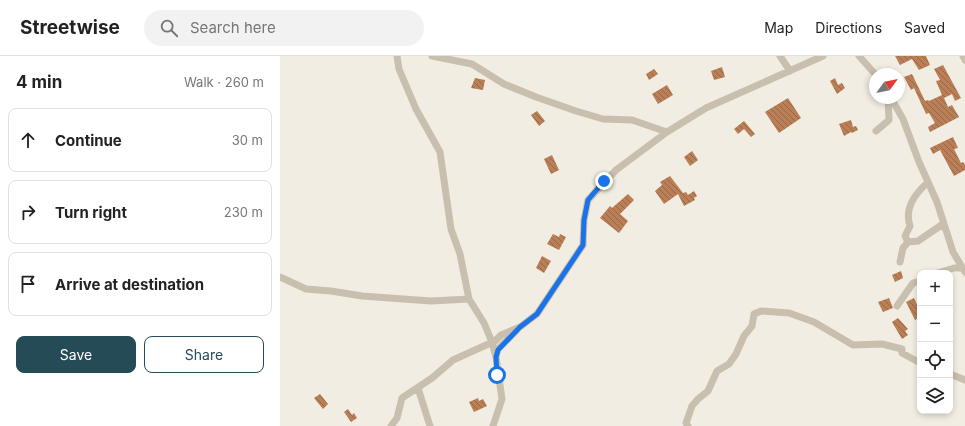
<!DOCTYPE html>
<meta charset="utf-8">
<style>
:root{--surface:#fff;--page:#f2f2f2;--text:#222;--muted:#767676;--line:#e0e0e0;--accent:#254b56}
body{margin:0;font-family:Inter,sans-serif;background:var(--page);color:var(--text)}
.controls{position:absolute;right:12px;bottom:12px;display:grid;overflow:hidden;border-radius:8px;box-shadow:0 2px 6px #0003}
.controls button{width:36px;height:36px;display:grid;place-items:center;padding:0;border:0;border-bottom:1px solid var(--line);background:var(--surface);color:var(--text);font:20px sans-serif}
.compass{position:absolute;left:589px;top:12px;width:36px;height:36px;border-radius:50%;background:var(--surface);box-shadow:0 2px 6px #0003;rotate:57deg}
.stop{position:absolute;width:12px;height:12px;margin:-9px;border:3px solid #1a73e8;border-radius:50%;background:#fff}
.stop.end{background:#1a73e8;border-color:#fff;box-shadow:0 1px 4px #0008}
.list{margin:0;padding:0;list-style:none}
h2{display:flex;justify-content:space-between;align-items:center;height:52px;margin:0;padding:0 16px;font-size:17px}
h2 small{font-size:13px;font-weight:400;color:var(--muted)}
.list li{display:grid;grid-template-columns:26px 1fr auto;gap:12px;align-items:center;box-sizing:border-box;height:64px;margin:0 8px 8px;padding:0 8px;border:1px solid var(--line);border-radius:8px}
.list b{display:block;font-size:15px;white-space:nowrap}
.list em{font-size:13px;font-style:normal;color:var(--muted)}
.actions{display:flex;gap:8px;padding:12px 16px}
.actions a{flex:1;padding:9px 0;border:1px solid var(--accent);border-radius:8px;text-align:center;font-size:14px;color:var(--accent)}
.actions .main{background:var(--accent);color:#fff}
.icon{flex:none;width:22px;height:22px;fill:none;stroke:currentColor;stroke-width:2;stroke-linecap:round;stroke-linejoin:round}
.map{position:relative;flex:none;width:685px;height:370px;overflow:hidden}
header{display:flex;align-items:center;gap:24px;box-sizing:border-box;height:56px;padding:0 20px;background:var(--surface);border-bottom:1px solid var(--line)}
header strong{font-size:19px}
nav{display:flex;gap:22px;margin-inline-start:auto;font-size:14px}
.search{width:280px;height:36px;background:var(--page);display:flex;align-items:center;gap:10px;box-sizing:border-box;padding:0 14px;border-radius:22px;color:var(--muted);font-size:15px}
main{display:flex}
aside{flex:1;background:var(--surface)}
.map>svg:first-child{display:block}
</style>
<header>
<strong>Streetwise</strong>
<div class="search"><svg class="icon" aria-label="search" viewBox="0 0 24 24"><circle cx="10" cy="10" r="6"/><path d="M15 15l6 6"/></svg>Search here</div>
<nav><a>Map</a><a>Directions</a><a>Saved</a></nav>
</header>
<main>
<aside>
<h2>4 min<small>Walk · 260 m</small></h2>
<ul class="list">
<li><svg class="icon" aria-label="ahead" viewBox="0 0 24 24"><path d="M12 20V5M6 11l6-6 6 6"/></svg><div><b>Continue</b></div><em>30 m</em></li>
<li><svg class="icon" aria-label="right" viewBox="0 0 24 24"><path d="M7 20v-9h11M14 6l5 5-5 5"/></svg><div><b>Turn right</b></div><em>230 m</em></li>
<li><svg class="icon" aria-label="arrive" viewBox="0 0 24 24"><path d="M6 21V4h12l-3 4 3 4H6"/></svg><div><b>Arrive at destination</b></div></li>
</ul>
<div class="actions"><a class="main">Save</a><a>Share</a></div>
</aside>
<div class="map">
<svg width="685" height="370" viewBox="0 0 685 370">
<defs>
<pattern id="building-back-hatch" width="6" height="6" patternUnits="userSpaceOnUse"><rect width="6" height="6" fill="#ba7f57"/><path d="M-1 5l2 2M0 0l6 6M5-1l2 2" fill="none" stroke="#986948"/></pattern>
</defs>
<rect width="100%" height="100%" fill="#f1ede2"/>
<path fill="url(#building-back-hatch)" d="M615 0H646L650 9 639 14 632 3 620 9Z
M663 9 681 42 675 45 672 38 664 42 668 51 672 49 679 61 650 76 648 71 655 67 649 57 646 58 634 32 631 34 624 21 632 18 645 45 648 44 649 45 662 39 656 25 660 24 654 13Z
M442 11 445 21 434 24 431 15Z
M374 13 378 18 369 24 366 18Z
M195 22 205 24 203 34 191 32Z
M555 22 558 29 562 27 565 32 557 38 550 25Z
M387 29 393 39 378 48 372 38Z
M508 42 521 62 499 77 485 56Z
M257 55 265 65 259 70 251 59Z
M571 64 573 71 576 70 578 74 572 77 571 76 564 80 559 68Z
M464 65 475 78 471 81 464 73 458 78 454 73Z
M673 81 678 92 674 93 681 107 683 106 685 109V114L674 120 660 94 653 98 650 92Z
M412 95 418 104 410 110 404 101Z
M272 99 279 114 271 118 264 103Z
M390 120 403 137 406 136 408 139 414 135 417 140 414 142 415 144 404 150 398 138 384 148 375 135 382 129 380 126Z
M348 138 354 144 340 158 348 165 339 177 320 162 330 150 332 152Z
M273 178 279 181 280 178 286 181 279 194 267 188Z
M262 200 271 205 264 217 256 212Z
M621 215 623 222 615 226 612 219Z
M609 242 613 252 603 256 598 246Z
M634 242 640 255V261L635 264 626 246Z
M618 262 628 273 625 275 628 279 622 283 612 266Z
M40 338 48 348 43 353 34 342Z
M198 342 199 345 203 343 207 350 194 356 189 346Z
M68 353 72 359 74 357 77 362 71 366 64 356Z"/>
<g fill="none" stroke-linecap="round" stroke-linejoin="round">
<path stroke="#c9bfaf" stroke-width="7" d="M117 0 119 13 136 53 160 96 171 173 180 198 189 243
M152 0 192 8 224 28 256 41 296 55 323 63 352 64 387 76
M500 0 510 15
M579 0 595 18
M683 0 685 4
M611 42 623 63 639 106 657 146 673 196 685 216
M596 75 609 64 608 42
M628 186 625 180 630 170C624 152 635 138 648 126
M620 206 623 192 628 186 638 185 663 168
M658 217 674 212H683
M0 221 26 233 51 235 82 240 151 245 189 243 204 267 212 286 216 301 222 343 213 370
M617 250 633 227 640 225
M216 301 218 293 237 274
M670 318 685 324
M138 332 150 370
M111 370 117 362 122 342 152 322 173 304 215 285 221 279 240 271 257 258 303 189 304 164 308 144 336 114 387 76 426 52 543 0
M408 370 406 367 412 350 418 343 428 335 437 315 449 308 456 298 464 280 472 270 474 258 481 255 509 257 534 266 573 289 602 288 622 293V297L640 307"/>
</g>
<g fill="none" stroke-linecap="round" stroke-linejoin="round">
<path stroke="#1a73e8" stroke-width="5" d="M217 319 216 301 218 294 240 271 257 258 303 189 304 164 308 144 324 125"/>
</g>
</svg>
<div class="controls">
<button>+</button>
<button>−</button>
<button><svg class="icon" aria-label="locate" viewBox="0 0 24 24"><circle cx="12" cy="12" r="6"/><path d="M12 2v4M12 18v4M2 12h4M18 12h4"/></svg></button>
<button><svg class="icon" aria-label="layers" viewBox="0 0 24 24"><path d="M12 4l9 5-9 5-9-5zM3 14l9 5 9-5"/></svg></button>
</div>
<svg class="compass" viewBox="-18 -18 36 36"><path d="M0-13l5 13h-10z" fill="#e53935"/><path d="M0 13l5-13h-10z" fill="#767676"/></svg>
<div class="stop" style="left:217px;top:319px"></div>
<div class="stop end" style="left:324px;top:125px"></div>
</div>
</main>
